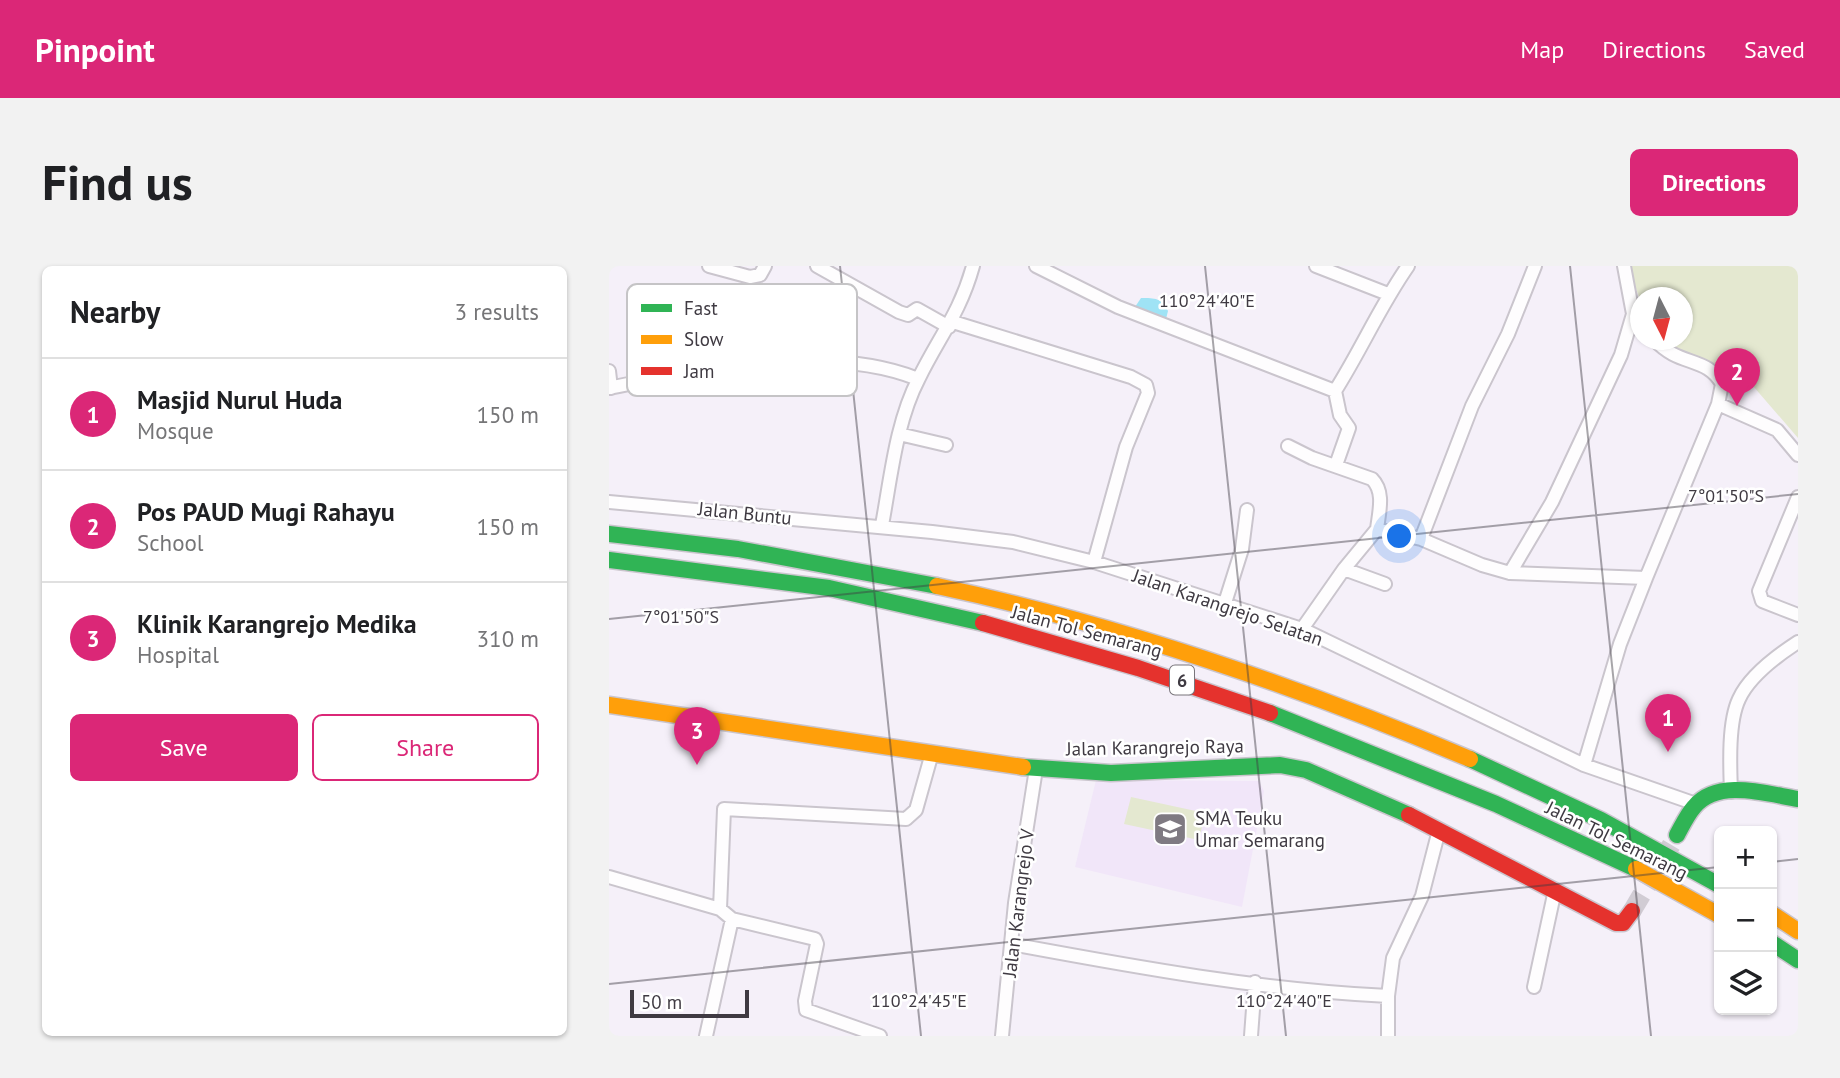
<!DOCTYPE html>
<meta charset="utf-8">
<style>
:root{--surface:#fff;--page:#f2f2f2;--text:#202124;--muted:#757577;--line:#e0e0e0;--accent:#db2777}
body{margin:0;font-family:"PT Sans",sans-serif;background:var(--page);color:var(--text)}
.controls{position:absolute;right:21px;bottom:21px;display:grid;overflow:hidden;border-radius:10px;box-shadow:0 2px 5px #0004}
.controls button{width:63px;height:63px;display:grid;place-items:center;padding:0;border:0;border-bottom:2px solid var(--line);background:var(--surface);color:var(--text);font:35px sans-serif}
.compass{position:absolute;left:1021px;top:21px;width:63px;height:63px;border-radius:50%;background:var(--surface);box-shadow:0 2px 5px #0004;rotate:174deg}
.scale{position:absolute;left:21px;bottom:18px;width:119px;box-sizing:border-box;padding-left:7px;border:4px solid #3f3a42;border-top:0;font-size:19px;line-height:24px;white-space:nowrap;color:#3f3a42;-webkit-text-stroke:5px #fff;paint-order:stroke}
.you{position:absolute;left:791px;top:271px;width:24px;height:24px;margin:-18px;border:5px solid #fff;border-radius:50%;background:#1a73e8;box-shadow:0 0 0 10px #1a73e833}
.badge{display:grid;place-items:center;width:46px;height:46px;border-radius:50%;background:var(--accent);color:#fff;font-size:23px;font-weight:700}
.pin{position:absolute;translate:-50% -58px;filter:drop-shadow(0 2px 4px #0008)}
.pin::after{content:'';position:absolute;top:37px;width:24px;height:21px;background:inherit;clip-path:polygon(0 0,100% 0,50% 100%)}
.list{margin:0;padding:0;list-style:none}
h2{display:flex;justify-content:space-between;align-items:center;height:91px;margin:0;padding:0 28px;font-size:30px}
h2 small{font-size:23px;font-weight:400;color:var(--muted)}
.list li{display:grid;grid-template-columns:46px 1fr auto;gap:21px;align-items:center;box-sizing:border-box;height:112px;padding:0 28px;border-top:2px solid var(--line)}
.list b{display:block;font-size:26px;white-space:nowrap}
.list p{margin:0;font-size:23px;white-space:nowrap;color:var(--muted)}
.list em{font-size:23px;font-style:normal;color:var(--muted)}
.actions{display:flex;gap:14px;padding:21px 28px}
.actions a{flex:1;padding:16px 0;border:2px solid var(--accent);border-radius:10px;text-align:center;font-size:24px;color:var(--accent)}
.actions .main{background:var(--accent);color:#fff}
.icon{flex:none;width:38px;height:38px;fill:none;stroke:currentColor;stroke-width:2;stroke-linecap:round;stroke-linejoin:round}
.map{position:relative;flex:none;width:1189px;height:770px;overflow:hidden;border-radius:10px}
header{display:flex;align-items:center;gap:42px;box-sizing:border-box;height:98px;padding:0 35px;background:var(--accent);color:#fff}
header strong{font-size:33px}
nav{display:flex;gap:38px;margin-inline-start:auto;font-size:24px}
.intro{display:flex;align-items:center;justify-content:space-between;box-sizing:border-box;height:168px;padding:0 42px}
h1{margin:0;font-size:49px}
.button{padding:18px 32px;border-radius:10px;background:var(--accent);color:#fff;font-size:24px;font-weight:700}
main{display:flex;gap:42px;padding:0 42px}
aside{flex:1;background:var(--surface);border-radius:10px;box-shadow:0 2px 5px #0004}
.map>svg:first-child{display:block}
</style>
<header>
<strong>Pinpoint</strong>
<nav><a>Map</a><a>Directions</a><a>Saved</a></nav>
</header>
<div class="intro"><h1>Find us</h1><a class="button">Directions</a></div>
<main>
<aside>
<h2>Nearby<small>3 results</small></h2>
<ul class="list">
<li><span class="badge">1</span><div><b>Masjid Nurul Huda</b><p>Mosque</p></div><em>150 m</em></li>
<li><span class="badge">2</span><div><b>Pos PAUD Mugi Rahayu</b><p>School</p></div><em>150 m</em></li>
<li><span class="badge">3</span><div><b>Klinik Karangrejo Medika</b><p>Hospital</p></div><em>310 m</em></li>
</ul>
<div class="actions"><a class="main">Save</a><a>Share</a></div>
</aside>
<div class="map">
<svg width="1189" height="770" viewBox="0 0 1189 770">
<rect width="100%" height="100%" fill="#f5f0f9"/>
<path fill="#f1e6f9" d="M487 514 650 515 655 525 633 641 466 601Z"/>
<path fill="#e4e8d0" d="M1019 0H1189V172L1138 113 1111 99 1079 94 1058 74H1073V32H1031V34Z
M522 531 596 547 590 574 515 558Z"/>
<path fill="#9fe3f5" d="M532 32C546 32 553 32 559 45L557 53 526 41Z"/>
<g fill="none" stroke-linecap="round" stroke-linejoin="round">
<path stroke="#d1ccd4" stroke-width="19" stroke-dasharray="19 10" stroke-linecap="butt" d="M1023 645 1064 576"/>
<g stroke="#cac5cd" stroke-width="16">
<path id="street" d="M100 0 141 11 151 9 156 0
M208 0 290 46 299 49 308 43 340 61
M427 0 509 41 726 125C752 84 771 40 799 0
M707 0 779 28
M344 56 522 111 537 119 539 127 517 181 485 296
M0 105 2 122
M0 122C91 103 220 77 309 113
M726 125 731 149 740 162 727 199
M1109 138 1168 164 1189 189
M290 168 337 179
M679 180 703 192 763 213C776 226 770 246 768 263
M1189 231 1150 325 1153 335 1189 349
M0 236 323 266 404 276 485 296 693 363 975 499 1087 538
M273 259C282 211 287 156 310 112 330 71 351 47 364 0
M812 273 863 140 899 68 926 0
M735 303 776 318
M901 307 943 236 1012 89 1024 48 1015 0
M1037 312 1109 138 1113 118C1098 90 1070 101 1046 74
M615 340 633 283 638 244
M693 363 735 303 768 263 812 273 873 299 901 307 1037 312 1011 378 975 499
M1122 526C1121 500 1119 456 1130 433 1140 411 1169 389 1189 376
M0 611 111 643 123 653 206 673 208 678 196 735 197 744 271 770
M111 643 115 543 297 553 307 544 323 487
M402 678C526 701 652 724 779 730
M925 721 946 624
M97 770 123 653
M393 770 406 637 427 503
M642 770 646 716
M779 770V730L784 692 813 630 830 564"/>
</g>
<g stroke="#cac5cd" stroke-width="19">
<path id="fast" d="M0 268 129 283 328 320
M0 294 220 322 374 357
M661 447 887 538 1027 603
M861 493 992 554 1110 619
M414 501 502 507 671 499 697 504 800 549
M1068 569C1073 560 1078 549 1085 541 1109 512 1158 528 1189 533
M1163 677 1189 694"/>
</g>
<g stroke="#cac5cd" stroke-width="19">
<path id="slow" d="M328 320C512 359 688 420 861 493
M0 439 414 501
M1027 603 1110 649
M1163 648 1189 665"/>
</g>
<g stroke="#cac5cd" stroke-width="19">
<path id="jam" d="M374 357 529 402 661 447
M800 549 1007 657H1014L1023 645"/>
</g>
<use href="#street" stroke="#fefdfe" stroke-width="12"/>
<use href="#fast" stroke="#30b455" stroke-width="16"/>
<use href="#slow" stroke="#ff9f0a" stroke-width="16"/>
<use href="#jam" stroke="#e5322d" stroke-width="16"/>
</g>
<path fill="none" stroke="#3f3a42" stroke-width="2" stroke-opacity="0.45" d="M231 0 312 770M596 0 677 770M961 0 1042 770M0 353 1189 228M1163 596 1189 593M0 718 1110 601"/>
<defs>
<g id="school-square" transform="scale(1.75)"><rect x="-9" y="-9" width="18" height="18" rx="4" fill="#7f7a82" stroke="#fff"/><path d="M0-5L7-2L0 1L-7-2ZM-4 1L0 2.5L4 1V4Q0 6-4 4Z" fill="#fff"/></g>
</defs>
<g fill-rule="evenodd">
<use href="#school-square" x="561" y="563"/>
</g>
<g text-anchor="middle" dominant-baseline="central" stroke-width="5" stroke-linejoin="round" paint-order="stroke">
<rect fill="#fff" stroke="#79757b" stroke-width="2" x="561" y="399.5" width="24" height="29" rx="5"/>
<g font-size="18" font-weight="bold" fill="#3f3a42">
<text x="573" y="414">6</text>
</g>
<g font-size="19" fill="#3f3a42" stroke="#fff">
<text transform="translate(136 247) rotate(6)">Jalan Buntu</text>
<text transform="translate(619 341) rotate(19)">Jalan Karangrejo Selatan</text>
<text transform="translate(478 365) rotate(15)">Jalan Tol Semarang</text>
<text transform="translate(546 481) rotate(-1)">Jalan Karangrejo Raya</text>
<text transform="translate(1008 574) rotate(26)">Jalan Tol Semarang</text>
<text transform="translate(409 637) rotate(-83)">Jalan Karangrejo V</text>
</g>
<g font-size="19" fill="#3f3a42" stroke="#fff" text-anchor="start">
<text x="586" y="552">SMA Teuku<tspan x="586" dy="22">Umar Semarang</tspan></text>
</g>
</g>
<rect x="18" y="18" width="230" height="112" rx="10" fill="#fff" stroke="#c5c4c6" stroke-width="2"/>
<rect x="32" y="38" width="31" height="8" fill="#30b455"/>
<rect x="32" y="69" width="31" height="9" fill="#ff9f0a"/>
<rect x="32" y="101" width="31" height="8" fill="#e5322d"/>
<g font-size="19" fill="#3f3a42">
<text x="75" y="49">Fast</text>
<text x="75" y="80">Slow</text>
<text x="75" y="112">Jam</text>
</g>
<g font-size="18" text-anchor="middle" fill="#3f3a42" stroke="#fff" stroke-width="5" stroke-linejoin="round" paint-order="stroke">
<text x="598" y="41">110°24'40"E</text>
<text x="1117" y="236">7°01'50"S</text>
<text x="72" y="357">7°01'50"S</text>
<text x="310" y="741">110°24'45"E</text>
<text x="675" y="741">110°24'40"E</text>
</g>
</svg>
<div class="controls">
<button>+</button>
<button>−</button>
<button><svg class="icon" aria-label="layers" viewBox="0 0 24 24"><path d="M12 4l9 5-9 5-9-5zM3 14l9 5 9-5"/></svg></button>
</div>
<svg class="compass" viewBox="-18 -18 36 36"><path d="M0-13l5 13h-10z" fill="#e53935"/><path d="M0 13l5-13h-10z" fill="#757577"/></svg>
<div class="scale">50 m</div>
<div class="you"></div>
<div class="pin badge" style="left:1059px;top:486px">1</div>
<div class="pin badge" style="left:1128px;top:140px">2</div>
<div class="pin badge" style="left:88px;top:499px">3</div>
</div>
</main>
